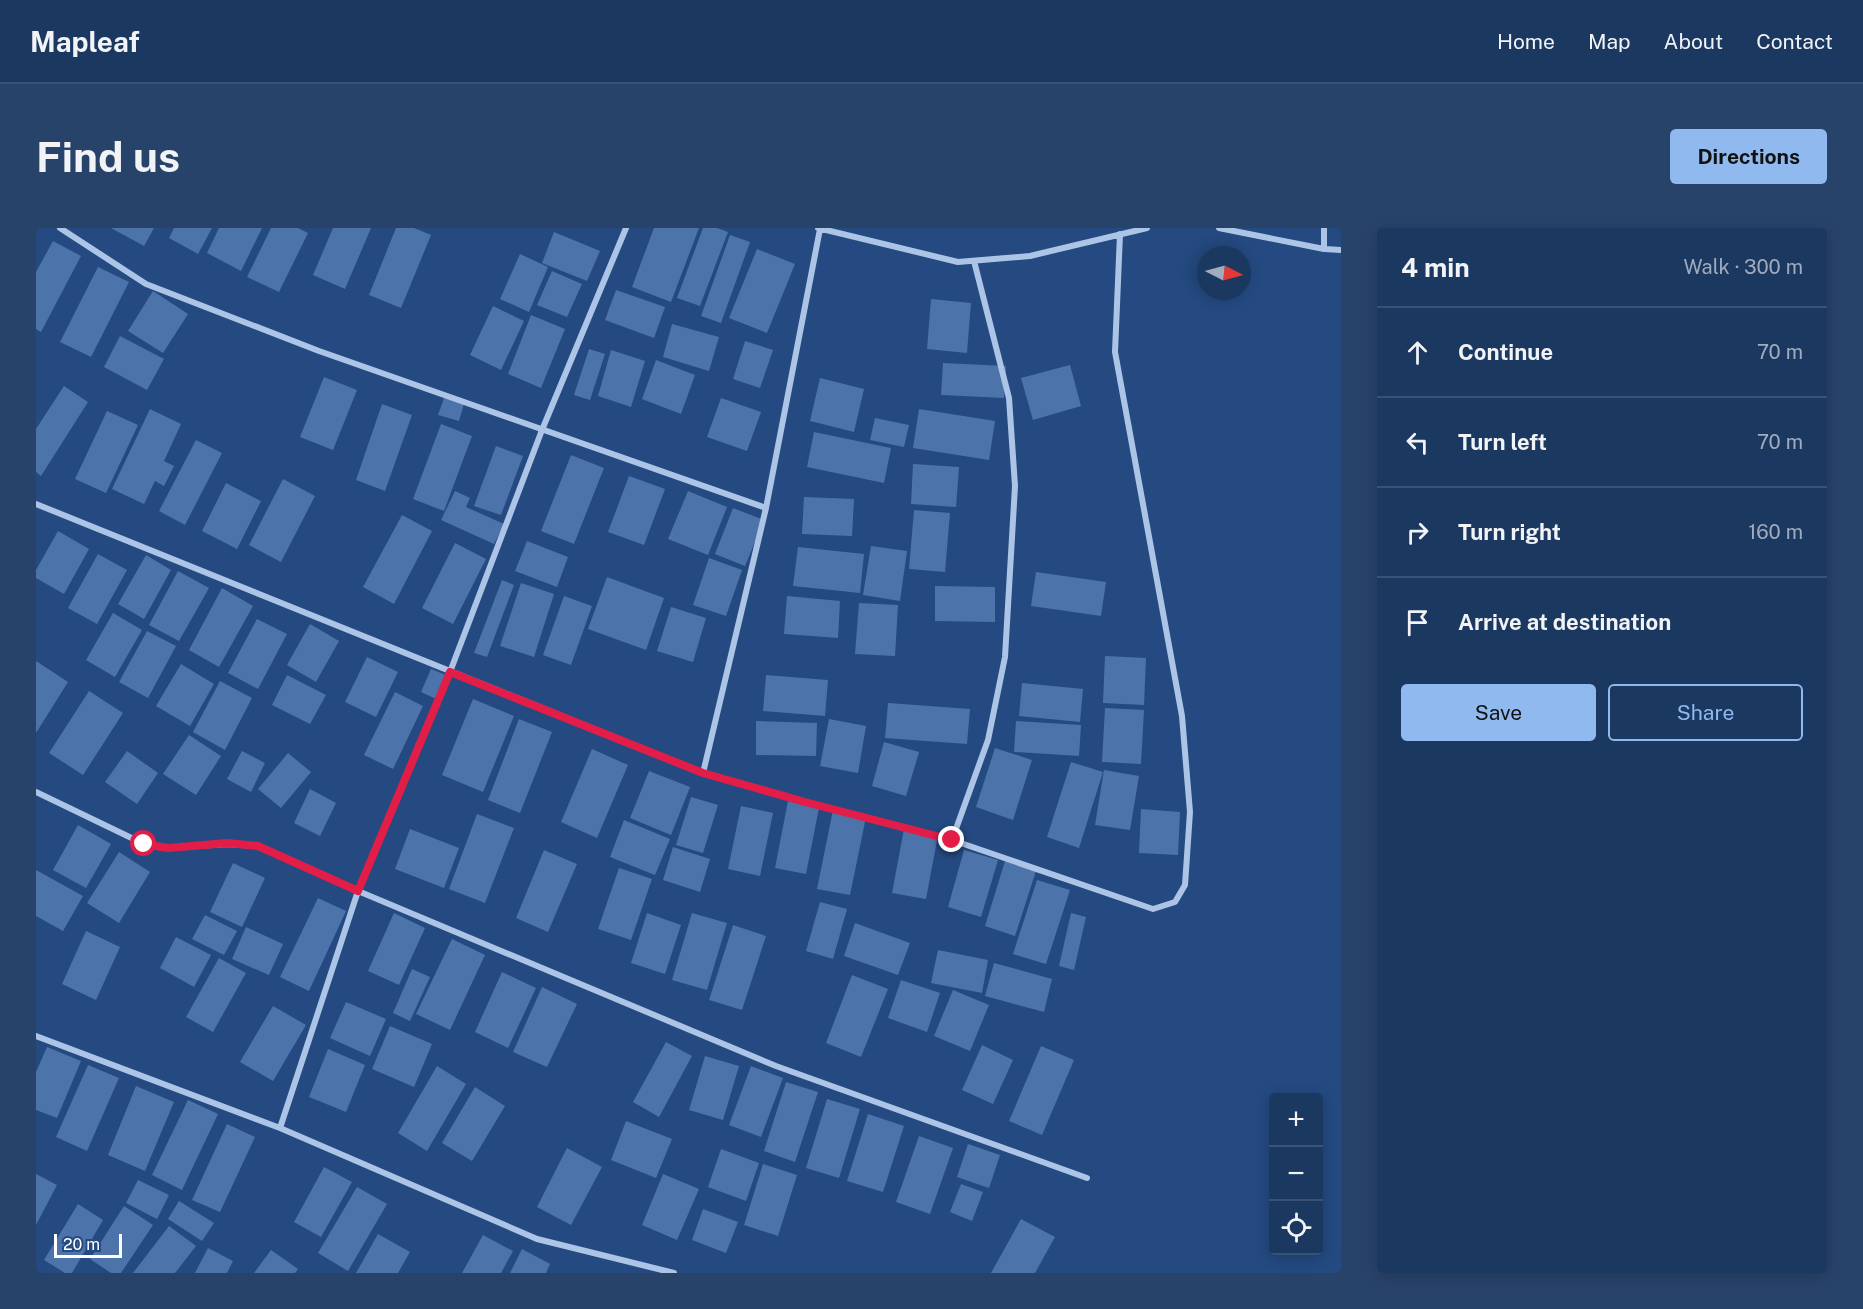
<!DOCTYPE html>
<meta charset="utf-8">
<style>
:root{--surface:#1b3861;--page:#28436a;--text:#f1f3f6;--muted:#a0acbd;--line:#395276;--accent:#90b9f0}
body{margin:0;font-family:"Public Sans",sans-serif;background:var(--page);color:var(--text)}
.controls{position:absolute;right:18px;bottom:18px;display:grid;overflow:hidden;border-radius:6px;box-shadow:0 3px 15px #0003}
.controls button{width:54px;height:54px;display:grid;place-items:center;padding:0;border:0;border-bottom:2px solid var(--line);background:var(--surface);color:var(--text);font:30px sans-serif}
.compass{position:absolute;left:1161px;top:18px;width:54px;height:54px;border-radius:50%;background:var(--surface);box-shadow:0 3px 15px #0003;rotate:96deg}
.scale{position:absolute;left:18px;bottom:15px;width:68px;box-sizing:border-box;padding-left:6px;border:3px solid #fff;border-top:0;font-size:16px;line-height:21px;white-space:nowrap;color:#fff;-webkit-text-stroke:4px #244a81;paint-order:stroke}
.stop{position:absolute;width:18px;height:18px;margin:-14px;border:4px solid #e11d48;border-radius:50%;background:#fff}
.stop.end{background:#e11d48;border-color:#fff;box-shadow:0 2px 6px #0008}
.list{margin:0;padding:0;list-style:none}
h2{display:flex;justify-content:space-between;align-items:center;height:78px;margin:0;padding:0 24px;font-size:26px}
h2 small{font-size:20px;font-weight:400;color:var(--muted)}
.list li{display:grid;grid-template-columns:39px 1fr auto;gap:18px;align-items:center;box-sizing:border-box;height:90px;padding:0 24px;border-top:2px solid var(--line)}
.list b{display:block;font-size:22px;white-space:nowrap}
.list em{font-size:20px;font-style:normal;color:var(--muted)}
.actions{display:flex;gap:12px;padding:18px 24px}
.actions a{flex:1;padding:14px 0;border:2px solid var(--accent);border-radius:6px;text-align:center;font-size:21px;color:var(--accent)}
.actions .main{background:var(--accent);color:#111}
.icon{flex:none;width:33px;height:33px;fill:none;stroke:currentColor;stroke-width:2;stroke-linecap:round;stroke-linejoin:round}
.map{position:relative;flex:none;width:1305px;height:1045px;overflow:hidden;border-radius:6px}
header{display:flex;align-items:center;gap:36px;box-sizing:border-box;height:84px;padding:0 30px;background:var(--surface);border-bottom:2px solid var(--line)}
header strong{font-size:28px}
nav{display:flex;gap:33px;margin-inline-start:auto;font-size:21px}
.intro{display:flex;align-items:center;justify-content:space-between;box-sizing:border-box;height:144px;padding:0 36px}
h1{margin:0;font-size:42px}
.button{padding:15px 27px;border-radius:6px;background:var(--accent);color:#111;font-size:21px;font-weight:700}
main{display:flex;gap:36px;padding:0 36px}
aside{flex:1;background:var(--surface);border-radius:6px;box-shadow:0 3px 15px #0003}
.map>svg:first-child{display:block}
</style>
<header>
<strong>Mapleaf</strong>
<nav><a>Home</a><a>Map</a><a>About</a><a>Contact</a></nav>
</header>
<div class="intro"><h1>Find us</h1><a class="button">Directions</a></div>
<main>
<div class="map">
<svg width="1305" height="1045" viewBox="0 0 1305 1045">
<rect width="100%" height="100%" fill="#244a81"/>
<path fill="#4c74aa" d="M75 0H118L108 18Z
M138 0H176L162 26 133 10Z
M183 0H226L205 43 171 25Z
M235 0H262L272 5 243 64 211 49Z
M297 0H335L309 61 277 47Z
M360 0H378L395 7 365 80 333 67Z
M618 0H663L635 74 596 59Z
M667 0H681L692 4 664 78 641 70Z
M518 4 564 23 551 53 506 35Z
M694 7 714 14 685 95 665 88Z
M17 13 45 28 5 104 0 101V44Z
M721 21 759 36 731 105 693 90Z
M484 26 512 39 493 84 464 71Z
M62 39 93 54 55 129 24 114Z
M516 43 546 56 531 89 501 77Z
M580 62 629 79 618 110 569 92Z
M117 63 152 86 127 125 92 103Z
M895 71 935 75 931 125 891 121Z
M457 78 488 93 465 142 434 127Z
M495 87 529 101 505 160 472 146Z
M636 96 683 109 673 143 627 129Z
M84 108 128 131 111 162 68 139Z
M709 113 737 122 724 160 697 151Z
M553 121 569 126 554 172 538 167Z
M575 122 609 133 595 179 562 168Z
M620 132 659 147 645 186 606 171Z
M907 135 970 138 968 170 905 167Z
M1034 137 1045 178 997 192 985 150Z
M288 149 321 162 297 222 264 209Z
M784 150 828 161 818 204 774 193Z
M28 158 52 174 5 248 0 244V201Z
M408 170 428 176 423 193 402 187Z
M685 170 725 184 711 223 671 209Z
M346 176 376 187 349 263 320 252Z
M114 181 145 196 128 233 138 238 128 258 119 253 108 276 76 261Z
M883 181 959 193 953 232 877 220Z
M71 183 102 197 70 265 39 251Z
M839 190 873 197 868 219 834 212Z
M405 196 436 208 408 283 377 271Z
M778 204 855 220 848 255 771 239Z
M160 212 186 225 149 297 123 283Z
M460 218 487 228 465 287 438 278Z
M535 227 568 240 538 316 505 303Z
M877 236 923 239 920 279 875 276Z
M593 248 629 261 608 317 572 304Z
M247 251 279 268 245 334 213 317Z
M190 255 225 273 201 321 166 303Z
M419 263 434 270 430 279 468 296 458 316 405 292Z
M652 263 691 279 672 327 632 311Z
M768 269 818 271 816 308 766 306Z
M697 280 728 292 709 338 679 326Z
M878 282 914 285 909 344 873 341Z
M366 287 396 303 358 376 327 359Z
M22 303 53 321 28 366 0 350V342Z
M491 313 532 329 521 359 479 343Z
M419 315 450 331 417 396 386 380Z
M835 318 871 323 864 373 827 367Z
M762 319 828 326 824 365 757 358Z
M62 326 91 342 61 396 32 380Z
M110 327 135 342 108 391 82 376Z
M673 330 706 342 690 388 657 377Z
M142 343 173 360 143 413 113 397Z
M1000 344 1070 354 1065 388 995 378Z
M571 349 628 370 610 422 552 401Z
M466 352 478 357 451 429 438 425Z
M485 355 518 366 498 429 464 418Z
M899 358 959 359V394L899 393Z
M186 360 217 378 183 439 153 422Z
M528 368 556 378 535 437 507 427Z
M751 368 804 373 802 410 748 406Z
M823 375 862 377 859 428 819 426Z
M635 379 670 390 657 434 621 423Z
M77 385 106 402 79 449 50 432Z
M221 391 251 406 222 461 192 445Z
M274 396 303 413 280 454 251 437Z
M111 403 140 418 112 470 83 454Z
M1069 428 1110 430 1108 477 1067 475Z
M331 429 362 444 340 489 309 474Z
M0 433 32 454 0 505Z
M145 436 178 456 154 498 120 478Z
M395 441 410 447 400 471 385 464Z
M251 447 290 467 274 496 236 477Z
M730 447 792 452 789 488 727 483Z
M184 453 216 470 189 522 157 504Z
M986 455 1047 461 1044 494 983 488Z
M53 463 87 485 47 547 13 525Z
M359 464 387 478 357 541 328 527Z
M437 471 478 488 447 564 406 547Z
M852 475 934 481 931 516 849 510Z
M1069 480 1108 482 1105 536 1066 534Z
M483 491 516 504 484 585 452 572Z
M793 491 830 498 822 545 784 538Z
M720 493 781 495 780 528 720 527Z
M980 493 1045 497 1043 528 978 524Z
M153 507 185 528 160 567 127 546Z
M848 514 883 524 870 568 836 558Z
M959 520 996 532 977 592 940 579Z
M556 521 592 537 561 610 525 594Z
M91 523 122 545 101 576 69 554Z
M206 523 229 535 215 564 191 551Z
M252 525 275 544 245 580 222 561Z
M1035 534 1067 544 1043 620 1011 609Z
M1068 542 1103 548 1094 602 1059 597Z
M613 543 654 559 635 607 594 590Z
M274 561 300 575 284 608 258 595Z
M655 569 682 577 667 625 640 617Z
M752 573 783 580 770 646 739 640Z
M705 578 737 585 724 648 692 641Z
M1105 581 1144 584 1142 627 1103 625Z
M797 582 830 589 814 667 781 661Z
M441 586 478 600 449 675 413 661Z
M588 592 634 611 619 647 574 629Z
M42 597 75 616 50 660 17 642Z
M374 601 423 620 408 660 359 641Z
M868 601 902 607 890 671 856 665Z
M637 619 674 631 664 664 627 652Z
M508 622 541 636 512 704 480 690Z
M928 622 962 632 945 689 912 679Z
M83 624 114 644 83 695 51 675Z
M969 633 1000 643 979 708 949 698Z
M197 635 229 650 206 699 174 684Z
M583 640 616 651 595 712 562 701Z
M0 642 47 668 27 703 0 688Z
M1001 652 1034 662 1010 736 977 726Z
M282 670 310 683 273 763 244 749Z
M784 674 811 681 797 731 770 723Z
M358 685 389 700 363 757 332 743Z
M611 685 645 697 629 746 595 735Z
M656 685 691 695 671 762 636 752Z
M1035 685 1050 689 1038 742 1023 738Z
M169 687 201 703 188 727 156 711Z
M819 695 874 715 862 747 808 728Z
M697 697 730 708 706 782 673 772Z
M210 699 247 716 233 747 196 731Z
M50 703 84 719 60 772 26 756Z
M140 709 175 727 158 759 124 740Z
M416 711 449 727 414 802 380 786Z
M902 722 952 732 946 765 895 755Z
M183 730 210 745 177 804 150 789Z
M958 735 1016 751 1008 784 949 768Z
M376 741 394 749 374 793 357 785Z
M466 744 500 760 472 820 439 804Z
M816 747 852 761 825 829 790 815Z
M865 752 904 765 891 804 852 790Z
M506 759 541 776 511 839 477 824Z
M917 762 953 777 934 823 898 808Z
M310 774 350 791 334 828 294 810Z
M237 778 270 797 237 853 204 834Z
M354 798 396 816 378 859 336 841Z
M630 814 656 828 623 889 597 874Z
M946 817 977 832 957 876 926 862Z
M1005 818 1038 832 1006 907 973 893Z
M11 819 45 833 21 890 0 882V844Z
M292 821 329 837 310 884 273 869Z
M669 828 703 838 687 892 653 882Z
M52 837 83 850 51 923 20 909Z
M401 838 430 856 391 923 362 905Z
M715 838 747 850 725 909 693 897Z
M750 854 782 864 759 934 728 923Z
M100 858 138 874 109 943 72 927Z
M439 859 469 878 436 933 406 915Z
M791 871 824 881 803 950 770 940Z
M152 872 182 886 146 962 116 947Z
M832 886 868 898 847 964 811 953Z
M590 893 636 911 620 950 575 932Z
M191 896 219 909 184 984 156 972Z
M883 908 917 920 894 986 860 974Z
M932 916 964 927 953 960 921 949Z
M531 920 566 939 535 997 501 979Z
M685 921 723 935 710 973 672 959Z
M727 936 761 947 742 1008 708 997Z
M288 939 316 954 285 1009 258 994Z
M0 946 21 957 0 997Z
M627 946 663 961 641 1012 606 997Z
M102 952 133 967 121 991 90 975Z
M925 956 947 964 936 993 914 984Z
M321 959 351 976 312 1043 282 1025Z
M143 973 178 995 166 1013 132 991Z
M42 976 67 992 36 1045H29L8 1032Z
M88 978 117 997 85 1045H75L54 1031Z
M667 981 702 994 690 1025 656 1012Z
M985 991 1019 1009 999 1045H955Z
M133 998 160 1018 139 1045H97Z
M342 1006 374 1024 362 1045H320Z
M447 1007 477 1023 465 1045H426Z
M172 1020 197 1033 191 1045H159Z
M486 1021 514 1036 510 1045H474Z
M235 1022 262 1041 259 1045H218Z"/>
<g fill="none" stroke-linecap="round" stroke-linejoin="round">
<path stroke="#acc5e7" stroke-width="6" d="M24 0 110 56 283 123 730 280
M782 0 922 34 994 28 1111 0
M1183 0 1288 21 1305 22
M1288 21V0
M0 276 667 545 769 574 916 612 1117 681 1139 674 1149 657 1154 584 1146 488 1079 124 1084 6
M667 545 730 280 784 1
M0 564 108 616 132 620 191 616 222 618 322 663 740 838 1051 950
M916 612 952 512 969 429 979 258 973 170 938 33
M0 808 244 900 501 1011 638 1045
M244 900 322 663 414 444 506 202 590 0"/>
</g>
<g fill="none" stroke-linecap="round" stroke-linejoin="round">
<path stroke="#e11d48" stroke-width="8" d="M108 616 132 620 191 615 222 618 322 663 414 444 667 545 769 574 916 612"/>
</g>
</svg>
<div class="controls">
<button>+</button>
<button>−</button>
<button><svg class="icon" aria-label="locate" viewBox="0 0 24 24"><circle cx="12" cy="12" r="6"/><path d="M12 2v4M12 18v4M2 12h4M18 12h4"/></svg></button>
</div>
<svg class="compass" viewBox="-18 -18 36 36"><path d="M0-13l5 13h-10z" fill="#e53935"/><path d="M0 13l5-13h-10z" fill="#a0acbd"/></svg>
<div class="scale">20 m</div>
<div class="stop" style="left:108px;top:616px"></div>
<div class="stop end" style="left:916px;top:612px"></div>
</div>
<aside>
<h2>4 min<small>Walk · 300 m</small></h2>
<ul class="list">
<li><svg class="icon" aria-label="ahead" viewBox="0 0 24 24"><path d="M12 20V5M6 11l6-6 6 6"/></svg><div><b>Continue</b></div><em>70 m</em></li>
<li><svg class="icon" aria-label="left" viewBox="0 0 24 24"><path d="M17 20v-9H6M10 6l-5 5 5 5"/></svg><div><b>Turn left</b></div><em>70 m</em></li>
<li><svg class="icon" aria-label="right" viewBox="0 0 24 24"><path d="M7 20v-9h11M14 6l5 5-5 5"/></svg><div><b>Turn right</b></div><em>160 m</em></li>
<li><svg class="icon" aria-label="arrive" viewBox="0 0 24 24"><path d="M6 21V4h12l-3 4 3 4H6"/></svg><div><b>Arrive at destination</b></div></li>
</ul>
<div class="actions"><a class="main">Save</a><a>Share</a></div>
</aside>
</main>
